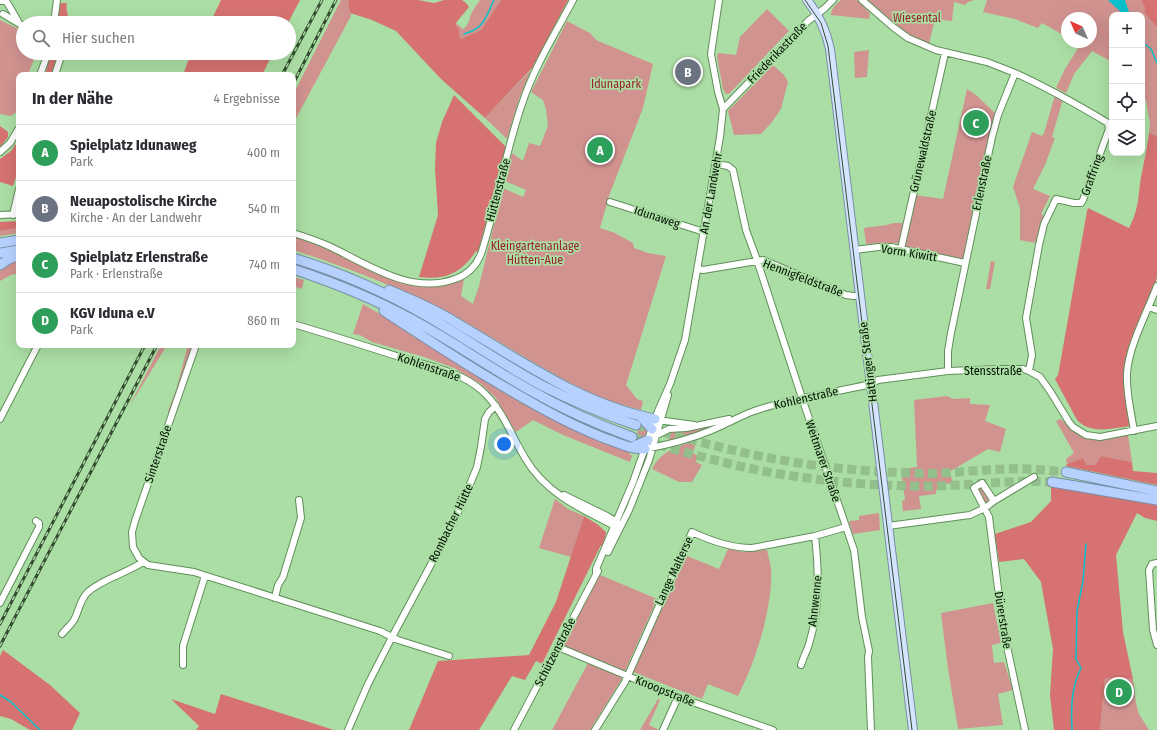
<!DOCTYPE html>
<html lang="de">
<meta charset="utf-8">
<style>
:root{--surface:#fff;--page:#f2f2f3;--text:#2b2b33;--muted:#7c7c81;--line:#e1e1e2;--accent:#0f766e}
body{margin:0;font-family:"Fira Sans Condensed",sans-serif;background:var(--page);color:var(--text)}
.controls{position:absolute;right:12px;top:12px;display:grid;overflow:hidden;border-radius:8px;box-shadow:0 4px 16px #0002}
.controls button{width:36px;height:36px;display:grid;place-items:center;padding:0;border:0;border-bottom:1px solid var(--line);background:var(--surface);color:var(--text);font:20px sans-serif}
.compass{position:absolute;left:1061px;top:12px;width:36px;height:36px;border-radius:50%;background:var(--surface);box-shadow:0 4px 16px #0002;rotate:315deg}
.you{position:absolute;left:504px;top:444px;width:14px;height:14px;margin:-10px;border:3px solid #fff;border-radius:50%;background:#1a73e8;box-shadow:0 0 0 6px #1a73e833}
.badge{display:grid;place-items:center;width:26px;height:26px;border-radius:50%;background:var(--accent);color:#fff;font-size:13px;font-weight:700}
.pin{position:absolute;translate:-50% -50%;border:2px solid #fff;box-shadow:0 1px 4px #0006}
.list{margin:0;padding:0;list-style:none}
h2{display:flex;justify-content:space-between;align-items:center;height:52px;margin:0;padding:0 16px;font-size:17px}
h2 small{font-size:13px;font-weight:400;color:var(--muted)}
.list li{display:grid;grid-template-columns:26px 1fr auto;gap:12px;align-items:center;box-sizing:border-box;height:56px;padding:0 16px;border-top:1px solid var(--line)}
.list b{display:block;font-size:15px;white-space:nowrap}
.list p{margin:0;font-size:13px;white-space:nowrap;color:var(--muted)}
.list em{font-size:13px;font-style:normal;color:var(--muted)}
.icon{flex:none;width:22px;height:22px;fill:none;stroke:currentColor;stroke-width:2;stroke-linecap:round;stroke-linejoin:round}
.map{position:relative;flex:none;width:1157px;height:730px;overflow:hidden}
.search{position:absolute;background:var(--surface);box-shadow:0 4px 16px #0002;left:16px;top:16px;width:280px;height:44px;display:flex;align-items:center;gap:10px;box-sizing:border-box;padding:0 14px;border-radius:22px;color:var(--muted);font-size:15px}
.panel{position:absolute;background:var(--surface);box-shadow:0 4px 16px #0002;left:16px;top:72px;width:280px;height:276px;border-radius:8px}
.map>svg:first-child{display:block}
</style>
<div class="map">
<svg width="1157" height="730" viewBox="0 0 1157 730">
<rect width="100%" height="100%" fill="#abdea4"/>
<path fill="#d19390" d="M341 0H348L351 16 293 124V95Z
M480 0H501L481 30 460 39 459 29 455 24 456 23 463 29C469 25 469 20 471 14 473 10 477 4 480 0Z
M841 0H857L870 13 869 19 831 15C831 8 836 5 841 0Z
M867 0H974L968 2 965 5 954 2 952 21 935 19 929 44C903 33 887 19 867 0Z
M987 0H1157V136L1149 133 1150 123 1146 101 1142 92V15H1112V62L1092 51 1074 74 1066 93 1056 88 1065 69 1080 45 1075 42H1091V18H1067V37L1042 23 1038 28 1015 19 983 12Z
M767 9 789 31 729 94H726L723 89 717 57 718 53 736 55 740 37Z
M0 20 23 31V53H40V57L34 59 28 75H19V108L17 112 11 116 0 114Z
M567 21 590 33 596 40 653 64 643 108 610 193 600 228 615 233 633 243 634 248 648 253 666 256 626 385 637 399 643 401 641 410C620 404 599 398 580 388 532 364 488 333 440 309 393 285 343 266 293 250V236C309 241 324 247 339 253 370 267 400 288 435 287 445 287 455 282 464 279L461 296 473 304 479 286 503 188 523 197 526 190 505 181 512 153 523 161 529 143 540 146 548 126 546 109 543 100 531 92Z
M869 50 867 77 855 78 854 52Z
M773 65 784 75 788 82 781 109 772 122 761 134 734 135 728 111Z
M531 70 519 99 507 139 485 118Z
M967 89 976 95 995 113 963 260 905 247 915 195 943 199Z
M1055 95 1063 99 1052 137 1055 138 1045 165 1033 189 1050 196 1041 214 1044 216 1035 243 1020 240V208L1013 187 1032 132 1042 136 1044 133Z
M894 223H904L901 242 899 243H885L866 244 864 228 887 225Z
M19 228V233L0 236V231Z
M19 261V273L11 275 0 281V271L12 263Z
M991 261 995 262 990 289H986Z
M293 277 304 280 302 289 293 286Z
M363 304C420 337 472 376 529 407 560 424 594 437 627 451L632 456 630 462 563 435 533 420 516 432 495 397 481 384 454 368 424 357 372 342 360 335 353 334Z
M161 345H167L129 407Z
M188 345H193L169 414 168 411 176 390Z
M947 396 953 399 970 398V404L990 405 985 421 1006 429 1000 452 988 449 949 472 954 484 939 483 940 489 936 490V494L919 496 921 509 903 511 902 501 905 500 901 469 917 467 914 400Z
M1061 419C1086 445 1095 442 1128 435L1132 462 1101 456 1095 465H1087L1083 458 1067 464 1066 459 1074 453 1056 421Z
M641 421C650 434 647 437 634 443Z
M711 426V427L679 438 669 440 667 431 694 430Z
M694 441V443L695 446 693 453 698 456 696 462 702 465 692 482H679L652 469C661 451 677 447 694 441Z
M982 483 994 501 985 508 974 488Z
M555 499 568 509 584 516 571 557 539 548Z
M879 513 880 530 853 534 849 521 859 520V516Z
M728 549 744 552 767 550C768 556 770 562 771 568 773 608 756 660 738 696L708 684 702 699 633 672 658 615 687 556 719 569Z
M598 574 657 599 625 671 566 647 563 645V642Z
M993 603 1001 643 992 645 994 663 1004 662 1013 690 998 694 1003 725 958 729 948 669 941 613Z
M588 663 623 677 590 730H552Z
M1105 678 1133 679 1136 704 1139 714 1149 730H1100Z
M658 699 660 700 649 725 659 730 661 725H662L660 730H640Z"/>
<path fill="#d67372" d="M221 0H300L288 23H210Z
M348 0H418L434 3 444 0H462L466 3 469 7 455 24 459 29 460 39 481 30 501 0H568L532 68 485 118 441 79 396 31 372 20 350 13Z
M1141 0H1157V27L1145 13V7Z
M59 3H67C65 10 69 16 69 23H57Z
M51 53H58L51 75H45Z
M196 53H273L262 75H183L188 61 193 58Z
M454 95 506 147 478 252 476 251C461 274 445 280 419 277L438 215 435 169 436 143 442 122Z
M0 126 8 132V137L0 147Z
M1149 133 1157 136V278L1135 336 1125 387 1127 409 1131 426C1113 428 1091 435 1077 420L1055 379 1058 375 1059 370 1087 211 1088 208 1129 228C1139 209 1138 197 1141 177 1144 162 1147 148 1149 133Z
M19 139V168L13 186 0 182V159L11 151Z
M19 221V228L0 231V222Z
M1101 456 1132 462 1133 471 1157 473V485L1066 466 1067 464 1083 458 1087 465H1095Z
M1051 485 1081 492 1157 504V521L1145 518 1137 513 1116 555 1123 632 1133 679 1105 678 1100 730H1054L1050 695 1053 649 1041 582 1024 559 999 562 995 534 1031 522 1051 501Z
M584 516 597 524 606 532 604 543 600 547 542 664 536 661 525 680 512 676 479 730H409L438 661 529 655 556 602Z
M3 650 50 685 80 713 72 730H30L11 719 0 716V656Z
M221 694 334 730H196L199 726 171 699 215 714Z"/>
<path fill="#08c1cb" d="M1108 0H1125L1130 15H1124Z"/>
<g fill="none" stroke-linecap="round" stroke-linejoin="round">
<path stroke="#08c1cb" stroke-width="1.5" d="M464 34C485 28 485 18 494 0
M1142 42 1151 49 1157 63
M0 695 11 702 40 730
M1072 730C1071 708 1071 688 1081 668L1076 659 1077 611 1083 581 1086 544"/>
<path stroke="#92bf8c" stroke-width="9" stroke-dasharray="9 4.5" stroke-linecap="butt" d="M636 425C666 433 695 441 724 448 784 463 847 471 908 473 940 475 973 470 1005 469 1025 468 1046 470 1066 472
M632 437C681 451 730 466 780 474 822 481 866 485 910 486 957 488 1004 479 1052 482"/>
<g stroke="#5f8f59" stroke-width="8">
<path id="minor" d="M862 0 893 27 908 38 936 50 987 62 1015 73 998 115 992 137 951 333 948 351V371
M0 1H6L8 4 19 23
M3 14 23 26
M54 23 57 0
M80 23 97 21 106 23
M1015 73C1048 88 1078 105 1108 123L1109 129 1083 200 1081 203H1074L1056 199 1044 224 1039 245 1026 318 1032 355 1029 371
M40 75 48 53
M55 75 62 53
M723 109 808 21 825 8 833 0
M0 152 10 143 19 128
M716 164 728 166 733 170 746 230 757 260 802 398 854 550 862 617 869 651 868 657 871 730
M610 202 704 232
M0 215 19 214
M13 215 19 189
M293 233C306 237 318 241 331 247 368 265 412 295 455 279 467 275 476 266 481 254 497 205 505 153 522 104 534 67 555 34 573 0
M901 249 945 53
M854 250 879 247H891L965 263
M698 269 703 270 763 260 846 295 853 296H860
M1149 307 1157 310
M293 324C331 335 368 347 406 359 431 367 461 372 481 390 502 408 511 435 525 458 545 493 581 509 615 526L621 525
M196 345 135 521 132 532 133 547 139 558 148 565 194 572 380 631 392 637 443 542 461 506 477 467 481 447 485 419 489 412 496 406
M0 419 38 345
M658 420 694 425
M1134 431C1131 412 1126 393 1127 373 1129 345 1147 313 1157 286
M655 436 669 429 686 428 729 419
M645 449C667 445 691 439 712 430 727 424 740 416 754 411 792 398 832 393 871 384L878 380 948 371 999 369H1023L1029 371 1040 377 1050 391 1069 422 1073 427 1086 435 1100 437 1157 426
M564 495 607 516 620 524
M994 501 982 483 974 488 989 517 1003 628 1025 730
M888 526 970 515 985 508 994 501 1034 477
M608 552 629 510 649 460 668 395
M1157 563 1152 564 1149 570 1153 630 1157 645
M596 574V569L633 482 658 411 670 384 685 340 720 137 723 109 718 92 711 54 719 0
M275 598 278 585 283 577 301 518 299 500
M0 603 39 527V523L36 521
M62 634C66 629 71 625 74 620 79 611 80 599 88 592 102 579 127 573 143 562
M558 647 678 697 773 730
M183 665V646L205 576
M801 665C803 658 807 651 809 644 820 608 819 573 815 536
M348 730 368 684 392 637 398 640 449 656
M514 730 598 571
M595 730 625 682 692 532C711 541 731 548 752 548L815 536 846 527
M663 730 678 697"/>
</g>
<g stroke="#788ea6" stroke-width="10">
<path id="major" d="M807 0C819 15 826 30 830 49L913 730"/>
</g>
<g stroke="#788ea6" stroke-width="11">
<path id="highway" d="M0 243 19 240
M0 253 19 250
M293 258C339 272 385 292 427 316 465 338 502 364 541 385 572 401 603 414 636 425
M0 265 9 259 19 255
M293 269C335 283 375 299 413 320 452 341 489 367 528 389 561 408 596 424 632 437
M389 290C412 300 435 309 455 322 518 359 582 405 655 419
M384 311C416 332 448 353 481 373 521 397 561 421 604 438 617 442 631 450 645 449
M641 417 652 429
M632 447 648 440
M1066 472 1157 491
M1052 482 1157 500"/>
</g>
<use href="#minor" stroke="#fff" stroke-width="6"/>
<use href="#major" stroke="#d4e3ff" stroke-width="8"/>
<use href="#highway" stroke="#b7d1ff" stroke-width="9"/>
<path stroke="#324c2f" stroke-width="1" d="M805 0 821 23 828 46 912 730"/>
<g stroke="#324c2f" stroke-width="3">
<path id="rail" d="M282 75 322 0
M293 84 336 0
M0 624 145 345
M0 646 157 345"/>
</g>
<use href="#rail" stroke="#abdea4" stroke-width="1.5" stroke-dasharray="4.5" stroke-linecap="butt"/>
</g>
<g text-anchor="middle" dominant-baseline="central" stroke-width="3.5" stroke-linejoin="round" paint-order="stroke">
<g font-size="12" fill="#99212c" stroke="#abdea4">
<text x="917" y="18">Wiesental</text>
<text x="616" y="84">Idunapark</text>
<text x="535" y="246">Kleingartenanlage<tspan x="535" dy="14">Hütten-Aue</tspan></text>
</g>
<g font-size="12" fill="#021201" stroke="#abdea4">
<text transform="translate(777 53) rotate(-46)">Friederikastraße</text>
<text transform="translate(923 151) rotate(-77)">Grünewaldstraße</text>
<text transform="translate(1092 175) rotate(-70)">Graffring</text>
<text transform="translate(982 183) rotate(-78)">Erlenstraße</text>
<text transform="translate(498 190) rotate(-75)">Hüttenstraße</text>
<text transform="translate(711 193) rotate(-80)">An der Landwehr</text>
<text transform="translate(657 217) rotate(18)">Idunaweg</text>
<text transform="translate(909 253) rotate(9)">Vorm Kiwitt</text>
<text transform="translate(803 278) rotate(21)">Hennigfeldstraße</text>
<text transform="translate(868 362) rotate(-97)">Hattinger Straße</text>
<text transform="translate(429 367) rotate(19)">Kohlenstraße</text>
<text x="993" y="371">Stensstraße</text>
<text transform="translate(806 398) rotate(-13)">Kohlenstraße</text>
<text transform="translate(158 454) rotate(-71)">Sinterstraße</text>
<text transform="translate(823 461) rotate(71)">Weitmarer Straße</text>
<text transform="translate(451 523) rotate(-64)">Rombacher Hütte</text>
<text transform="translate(674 571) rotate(-65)">Lange Malterse</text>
<text transform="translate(815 601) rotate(-84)">Ahnwenne</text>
<text transform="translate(1003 620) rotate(81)">Dürerstraße</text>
<text transform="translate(555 652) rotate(-63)">Schützenstraße</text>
<text transform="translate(665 691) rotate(22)">Knoopstraße</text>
</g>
</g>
</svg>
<div class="controls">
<button>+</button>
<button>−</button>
<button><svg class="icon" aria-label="locate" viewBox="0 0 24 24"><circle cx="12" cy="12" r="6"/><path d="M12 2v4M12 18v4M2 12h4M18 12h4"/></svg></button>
<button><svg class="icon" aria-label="layers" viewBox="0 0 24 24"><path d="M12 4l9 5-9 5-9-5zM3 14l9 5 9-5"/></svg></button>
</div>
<svg class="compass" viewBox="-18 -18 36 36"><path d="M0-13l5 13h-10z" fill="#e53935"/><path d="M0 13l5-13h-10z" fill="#7c7c81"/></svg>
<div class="you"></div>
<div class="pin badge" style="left:600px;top:150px;background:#2e9e5b">A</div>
<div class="pin badge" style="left:688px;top:72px;background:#6b7280">B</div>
<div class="pin badge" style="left:976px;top:123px;background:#2e9e5b">C</div>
<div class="pin badge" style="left:1119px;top:692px;background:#2e9e5b">D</div>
<div class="search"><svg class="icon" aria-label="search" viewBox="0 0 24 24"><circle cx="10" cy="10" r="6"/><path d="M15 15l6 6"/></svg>Hier suchen</div>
<section class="panel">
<h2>In der Nähe<small>4 Ergebnisse</small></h2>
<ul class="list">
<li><span class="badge" style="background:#2e9e5b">A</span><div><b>Spielplatz Idunaweg</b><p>Park</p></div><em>400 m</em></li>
<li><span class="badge" style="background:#6b7280">B</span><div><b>Neuapostolische Kirche</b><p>Kirche · An der Landwehr</p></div><em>540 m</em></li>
<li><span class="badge" style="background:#2e9e5b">C</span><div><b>Spielplatz Erlenstraße</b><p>Park · Erlenstraße</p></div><em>740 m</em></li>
<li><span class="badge" style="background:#2e9e5b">D</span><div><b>KGV Iduna e.V</b><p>Park</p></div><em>860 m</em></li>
</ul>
</section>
</div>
